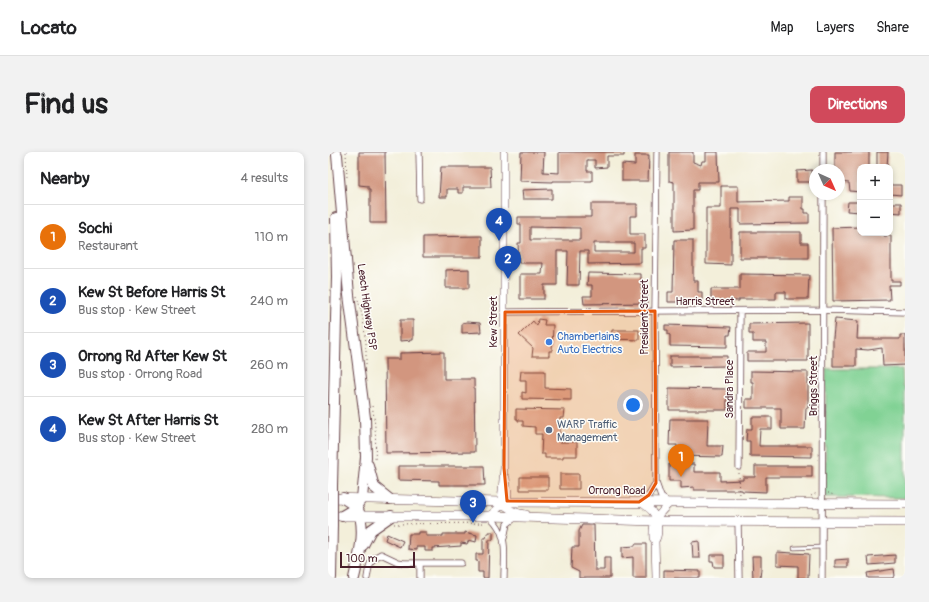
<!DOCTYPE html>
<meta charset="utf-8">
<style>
:root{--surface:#fff;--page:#f2f2f2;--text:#202124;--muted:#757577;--line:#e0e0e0;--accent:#d1495b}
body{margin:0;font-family:Pangolin,sans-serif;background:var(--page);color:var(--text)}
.controls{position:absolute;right:12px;top:12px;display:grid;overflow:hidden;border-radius:8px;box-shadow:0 2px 6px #0003}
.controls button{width:36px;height:36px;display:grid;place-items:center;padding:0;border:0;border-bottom:1px solid var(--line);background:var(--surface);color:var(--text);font:20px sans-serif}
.compass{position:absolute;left:481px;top:12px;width:36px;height:36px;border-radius:50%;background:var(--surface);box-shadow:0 2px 6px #0003;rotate:135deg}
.scale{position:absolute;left:12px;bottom:10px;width:75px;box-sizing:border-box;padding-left:4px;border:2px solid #4a1f2b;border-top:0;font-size:11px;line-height:14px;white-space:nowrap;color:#4a1f2b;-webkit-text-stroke:3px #fdfcf7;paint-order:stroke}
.you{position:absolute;left:305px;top:253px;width:14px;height:14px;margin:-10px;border:3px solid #fff;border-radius:50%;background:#1a73e8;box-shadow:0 0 0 6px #1a73e833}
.badge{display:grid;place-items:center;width:26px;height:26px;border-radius:50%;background:var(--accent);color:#fff;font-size:13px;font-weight:700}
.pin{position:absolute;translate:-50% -33px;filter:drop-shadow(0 1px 2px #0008)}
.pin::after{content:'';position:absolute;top:21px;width:14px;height:12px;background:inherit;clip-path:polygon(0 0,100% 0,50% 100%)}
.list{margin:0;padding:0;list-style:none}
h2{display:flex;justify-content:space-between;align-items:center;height:52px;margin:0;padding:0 16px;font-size:17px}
h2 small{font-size:13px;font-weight:400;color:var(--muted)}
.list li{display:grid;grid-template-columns:26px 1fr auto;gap:12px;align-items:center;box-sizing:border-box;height:64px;padding:0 16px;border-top:1px solid var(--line)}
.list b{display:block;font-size:15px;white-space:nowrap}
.list p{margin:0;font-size:13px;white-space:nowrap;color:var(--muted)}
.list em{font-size:13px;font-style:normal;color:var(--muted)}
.map{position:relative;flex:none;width:577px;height:426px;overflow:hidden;border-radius:8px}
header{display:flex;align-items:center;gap:24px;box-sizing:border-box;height:56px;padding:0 20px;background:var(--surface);border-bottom:1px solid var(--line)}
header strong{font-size:19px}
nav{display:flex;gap:22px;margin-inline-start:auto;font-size:14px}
.intro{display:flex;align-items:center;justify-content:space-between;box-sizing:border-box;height:96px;padding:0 24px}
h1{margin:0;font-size:28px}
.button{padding:10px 18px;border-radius:8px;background:var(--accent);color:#fff;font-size:14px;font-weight:700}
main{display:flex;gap:24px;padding:0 24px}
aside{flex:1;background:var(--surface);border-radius:8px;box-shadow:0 2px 6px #0003}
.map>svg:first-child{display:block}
</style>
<header>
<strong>Locato</strong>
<nav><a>Map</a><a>Layers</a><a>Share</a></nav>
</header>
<div class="intro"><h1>Find us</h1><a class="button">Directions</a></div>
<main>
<aside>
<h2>Nearby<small>4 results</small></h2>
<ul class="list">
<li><span class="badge" style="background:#e8710a">1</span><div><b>Sochi</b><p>Restaurant</p></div><em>110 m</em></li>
<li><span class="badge" style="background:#1a4fb4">2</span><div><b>Kew St Before Harris St</b><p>Bus stop · Kew Street</p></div><em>240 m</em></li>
<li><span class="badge" style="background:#1a4fb4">3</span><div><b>Orrong Rd After Kew St</b><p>Bus stop · Orrong Road</p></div><em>260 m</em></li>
<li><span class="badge" style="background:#1a4fb4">4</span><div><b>Kew St After Harris St</b><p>Bus stop · Kew Street</p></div><em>280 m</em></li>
</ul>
</aside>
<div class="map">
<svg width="577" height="426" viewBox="0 0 577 426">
<rect width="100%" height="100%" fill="#fdfcf7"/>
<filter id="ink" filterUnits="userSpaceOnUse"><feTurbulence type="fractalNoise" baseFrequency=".025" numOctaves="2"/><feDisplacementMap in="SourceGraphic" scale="8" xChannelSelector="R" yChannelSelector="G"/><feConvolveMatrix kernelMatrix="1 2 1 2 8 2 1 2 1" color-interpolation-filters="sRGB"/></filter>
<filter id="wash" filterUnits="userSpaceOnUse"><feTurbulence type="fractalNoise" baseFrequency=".012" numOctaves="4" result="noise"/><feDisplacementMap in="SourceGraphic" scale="16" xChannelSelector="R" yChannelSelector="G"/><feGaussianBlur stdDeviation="0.9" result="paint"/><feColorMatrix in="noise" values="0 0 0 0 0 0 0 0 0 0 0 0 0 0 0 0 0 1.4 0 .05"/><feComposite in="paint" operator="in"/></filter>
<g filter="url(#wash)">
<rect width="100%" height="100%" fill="#f3efda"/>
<path fill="#81d294" stroke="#667860" d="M498 217H574L575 235H577V346L497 345Z"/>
<g id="blocks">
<path fill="#d2967f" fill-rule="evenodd" d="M31 0H57L58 71H42V37H40V34L31 33Z
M193 0H216L215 20 231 21V0H296V4H279V15L267 16V8H259V19H264V29H225V30L192 29Z
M341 0H365V10L373 13 374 9H378V0H390L391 30H370V38H365V78L346 79V30L341 29Z
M507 0H541V15H532V40L522 39 521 31 511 30V18H507Z
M549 0H560L559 15H549Z
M307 3H321L320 29H294V12L307 13Z
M113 15H162L163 35H135V41H130V37H119V45H111Z
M484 18V30H469V19Z
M562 33H573V43L562 42Z
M393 34H410V50L461 49V45H475V57H477V61H481V71L412 72V57H403V113L378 112V56H393Z
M224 37V47H195L194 38Z
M520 50H532V60L519 59Z
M562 51H573V61L562 60Z
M263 52H309V64H302V82H317V96H313V111L260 112V99H252L251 133H239L240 99H229V133H216V147H192V122H214L215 111H191L190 91H193V72H190V65H263ZM202 75 252 76V88H202ZM266 91H306V100H266Z
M532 75V81H556V84H563V129H572V133H561L562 148 505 149 504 76Z
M412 80H473V91H480V106H412Z
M154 84V105H95V85Z
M346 88H365V129H370V140H374V150H340V140H345Z
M141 117V136H118V118Z
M260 121 313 122V137H319L320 151 256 152 255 144H264V133H259Z
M412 122 481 123 480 147H458V140H448V147H411V149L383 148V137H412Z
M210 167 217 168 216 173H225L224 199H221V204H204L205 196 191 183 205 169 209 174Z
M507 167 530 169 529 187H572V183H577V213L555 214 554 196 540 198 528 197V214H505V186Z
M72 168H85V188L72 189Z
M139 170 152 171 153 180 134 181V171Z
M480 171V209H419V200H438V190H425V182H421V172Z
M337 173 403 175 402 183H399V195L342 194V183L340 182V178H337Z
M284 178H311V188L283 187Z
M116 200V227H146L147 300 58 301 57 207H72V201Z
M342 204H399V214L342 215Z
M193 219H217V236L243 237V248L194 247V240L198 241V228H192Z
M423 219 480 220V256H478L477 277H453V256H418V247H425V230H423Z
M341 236 399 237V258H341Z
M188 257 237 258 236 266H232V290H249V304H235V306H217V302H213L214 282H207V275L195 274V269H190V267H188Z
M424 265H444V277H432L431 294H484V305L422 304V289H418L419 277H424Z
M342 267H380L379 294H395L394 305 349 304V293H341Z
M341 312H366V320H392V329L415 328V325H427V314H484V325H438V340L414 339V338H366V335L353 336V329H341Z
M70 314H156L157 333H111V329L70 328Z
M232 322H251V337H232Z
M192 325H220V338H192Z
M254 373H266L267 418H276V406H282V426H251V420L243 416 244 395H251V379Z
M90 380H98V384H115V382H137V380L149 383 148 390 141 388 139 392 133 391V394L105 396V399H97V395H88V398L80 397 81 382H90Z
M161 380H165V388H161L160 426H155V420H150V409H148V402H155V386H158L159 382H161Z
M59 382 75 389 72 395 57 388Z
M371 389 372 406H365L364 390Z
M307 392H318V426H305V405L294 406V395L307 394Z
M449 400 481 402 480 426H470V414L449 413Z
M382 403H396V415H386L385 409H382Z
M567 403V411L541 413 540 405Z
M424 404H433V417L432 426H425Z
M520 407V415H507V408Z
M566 417 567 424 565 425V426H540L539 421Z
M336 418 372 419V426H336Z"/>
</g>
</g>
<g filter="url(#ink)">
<use href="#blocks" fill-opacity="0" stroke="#633e45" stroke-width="1"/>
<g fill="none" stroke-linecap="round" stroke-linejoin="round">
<g stroke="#633e45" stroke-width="4.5">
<path id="service" d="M466 396 494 395"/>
</g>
<g stroke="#633e45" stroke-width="7">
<path id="minor" d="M91 0 92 47
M329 0 327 159 328 331 333 345 341 351
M495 0V18
M177 160 495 158 577 160
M411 315 412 159
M312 350 321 343 328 331
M162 365C181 382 176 402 176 426
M410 369 411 426
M176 386 179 372 188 365
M39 426C41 414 41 408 53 402L70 410 76 411H133
M92 426V412
M494 426 495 42"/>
</g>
<g stroke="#633e45" stroke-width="8">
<path id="tertiary" d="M176 0V316L173 350C179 357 189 361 198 362
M312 350C316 353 322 356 325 361 330 368 332 382 327 389L328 426
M161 364 179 349 180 341 178 326
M327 389 325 386C324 368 329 364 342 351"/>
</g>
<g stroke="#633e45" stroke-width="10">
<path id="trunk" d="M0 346 173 350 577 352
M11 364H161L327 369 577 370"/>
</g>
<g stroke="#633e45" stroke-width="12">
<path id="motorway" d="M9 3 21 143 37 266 38 305 34 346 26 357 14 364
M40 313 46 335 61 347
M4 334 9 125 8 66
M15 346 29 355C39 377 31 404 26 426
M35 393 43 378 63 364
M3 426 4 373"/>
</g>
<path stroke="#633e45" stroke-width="1" stroke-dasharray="1 3" stroke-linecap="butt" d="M18 0 19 27
M29 144 35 167 38 191V214
M44 254C48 272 48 291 47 309
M411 321 412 344
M500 341H503L505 344
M483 344 489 341
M66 372 158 371"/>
<use href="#service" stroke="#fff" stroke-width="3"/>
<use href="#minor" stroke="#fff" stroke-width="5.5"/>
<use href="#tertiary" stroke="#fff" stroke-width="7"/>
<use href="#trunk" stroke="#fff" stroke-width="9"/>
<use href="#motorway" stroke="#fff" stroke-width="10"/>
<g stroke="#633e45" stroke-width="12" stroke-linecap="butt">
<path id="motorway-bridge" d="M4 373V334"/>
</g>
<use href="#motorway-bridge" stroke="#fff" stroke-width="10"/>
</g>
</g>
<path fill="#e8590c" fill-opacity="0.2" stroke="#e8590c" stroke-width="3" stroke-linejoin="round" d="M327 159 328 331 321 343 311 350 179 349 176 316 177 160Z"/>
<circle fill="#3f7fe0" stroke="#fdfcf7" stroke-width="1.5" cx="221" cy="190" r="4"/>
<circle fill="#5c6f8a" stroke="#fdfcf7" stroke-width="1.5" cx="221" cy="278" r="4"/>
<g text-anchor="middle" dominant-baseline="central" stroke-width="3" stroke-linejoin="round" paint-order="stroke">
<g font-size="11" fill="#4a1f2b" stroke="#fdfcf7">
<text x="377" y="149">Harris Street</text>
<text transform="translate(39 155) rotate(82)">Leach Highway PSP</text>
<text transform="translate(316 165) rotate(-90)">President Street</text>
<text transform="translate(165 170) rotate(-90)">Kew Street</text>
<text transform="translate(485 234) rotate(-90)">Briggs Street</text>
<text transform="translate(401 237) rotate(-90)">Sandra Place</text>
<text x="289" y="338">Orrong Road</text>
</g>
<g font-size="11" fill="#366cbe" stroke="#fdfcf7" text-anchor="start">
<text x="229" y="184">Chamberlains<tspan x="229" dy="13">Auto Electrics</tspan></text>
</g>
<g font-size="11" fill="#4e5e75" stroke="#fdfcf7" text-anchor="start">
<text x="229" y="272">WARP Traffic<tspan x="229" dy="13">Management</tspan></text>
</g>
</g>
</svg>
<div class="controls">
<button>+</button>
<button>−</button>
</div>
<svg class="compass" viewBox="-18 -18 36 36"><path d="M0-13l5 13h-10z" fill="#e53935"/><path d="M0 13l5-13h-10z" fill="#757577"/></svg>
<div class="scale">100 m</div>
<div class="you"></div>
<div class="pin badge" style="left:353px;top:325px;background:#e8710a">1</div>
<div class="pin badge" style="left:180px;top:127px;background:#1a4fb4">2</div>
<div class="pin badge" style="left:145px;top:371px;background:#1a4fb4">3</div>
<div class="pin badge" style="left:171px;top:89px;background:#1a4fb4">4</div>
</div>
</main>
